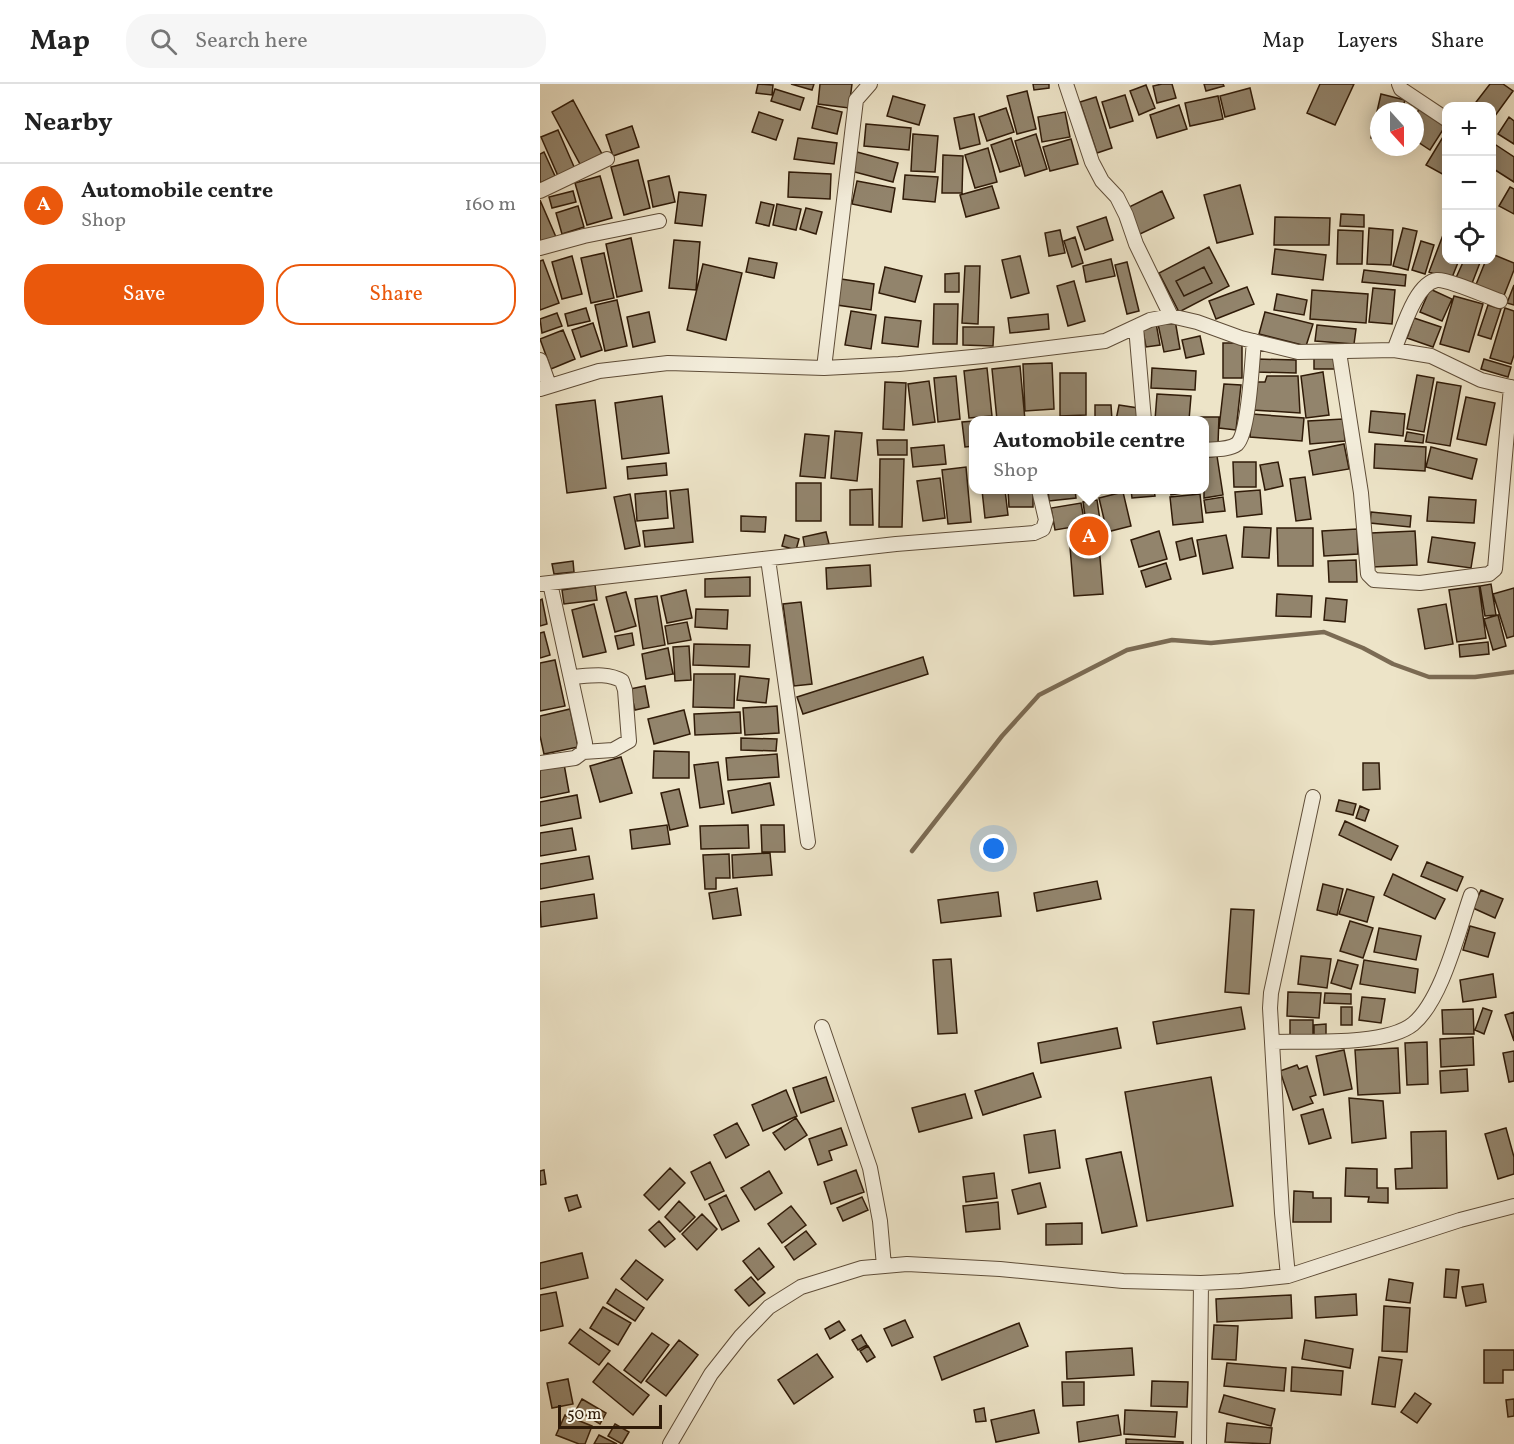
<!DOCTYPE html>
<meta charset="utf-8">
<style>
:root{--surface:#fff;--page:#f6f6f6;--text:#222;--muted:#767676;--line:#e0e0e0;--accent:#ea580c}
body{margin:0;font-family:Vollkorn,serif;background:var(--page);color:var(--text)}
.controls{position:absolute;right:18px;top:18px;display:grid;overflow:hidden;border-radius:12px;box-shadow:0 3px 15px #0003}
.controls button{width:54px;height:54px;display:grid;place-items:center;padding:0;border:0;border-bottom:2px solid var(--line);background:var(--surface);color:var(--text);font:30px sans-serif}
.compass{position:absolute;left:830px;top:18px;width:54px;height:54px;border-radius:50%;background:var(--surface);box-shadow:0 3px 15px #0003;rotate:159deg}
.scale{position:absolute;left:18px;bottom:15px;width:104px;box-sizing:border-box;padding-left:6px;border:3px solid #301b08;border-top:0;font-size:16px;line-height:21px;white-space:nowrap;color:#301b08;-webkit-text-stroke:4px #f3eddb;paint-order:stroke}
.you{position:absolute;left:454px;top:765px;width:21px;height:21px;margin:-15px;border:4px solid #fff;border-radius:50%;background:#1a73e8;box-shadow:0 0 0 9px #1a73e833}
.badge{display:grid;place-items:center;width:39px;height:39px;border-radius:50%;background:var(--accent);color:#fff;font-size:20px;font-weight:700}
.pin{position:absolute;translate:-50% -50%;border:3px solid #fff;box-shadow:0 2px 6px #0006}
.popup{position:absolute;left:429px;top:332px;width:240px;height:78px;box-sizing:border-box;display:grid;place-content:center;border-radius:12px;background:var(--surface);filter:drop-shadow(0 2px 4px #0005);font-size:20px;white-space:nowrap;color:var(--muted)}
.popup b{font-size:22px;color:var(--text)}
.popup::after{content:'';position:absolute;left:50%;top:100%;margin-left:-12px;border:12px solid transparent;border-top-color:var(--surface)}
.list{margin:0;padding:0;list-style:none}
h2{display:flex;justify-content:space-between;align-items:center;height:78px;margin:0;padding:0 24px;font-size:26px}
h2 small{font-size:20px;font-weight:400;color:var(--muted)}
.list li{display:grid;grid-template-columns:39px 1fr auto;gap:18px;align-items:center;box-sizing:border-box;height:84px;padding:0 24px;border-top:2px solid var(--line)}
.list b{display:block;font-size:22px;white-space:nowrap}
.list p{margin:0;font-size:20px;white-space:nowrap;color:var(--muted)}
.list em{font-size:20px;font-style:normal;color:var(--muted)}
.actions{display:flex;gap:12px;padding:18px 24px}
.actions a{flex:1;padding:14px 0;border:2px solid var(--accent);border-radius:24px;text-align:center;font-size:21px;color:var(--accent)}
.actions .main{background:var(--accent);color:#fff}
.icon{flex:none;width:33px;height:33px;fill:none;stroke:currentColor;stroke-width:2;stroke-linecap:round;stroke-linejoin:round}
.map{position:relative;flex:none;width:974px;height:1360px;overflow:hidden}
header{display:flex;align-items:center;gap:36px;box-sizing:border-box;height:84px;padding:0 30px;background:var(--surface);border-bottom:2px solid var(--line)}
header strong{font-size:28px}
nav{display:flex;gap:33px;margin-inline-start:auto;font-size:21px}
.search{width:420px;height:54px;background:var(--page);display:flex;align-items:center;gap:15px;box-sizing:border-box;padding:0 21px;border-radius:24px;color:var(--muted);font-size:22px}
main{display:flex}
aside{flex:1;background:var(--surface)}
.map>svg:first-child{display:block}
</style>
<header>
<strong>Map</strong>
<div class="search"><svg class="icon" aria-label="search" viewBox="0 0 24 24"><circle cx="10" cy="10" r="6"/><path d="M15 15l6 6"/></svg>Search here</div>
<nav><a>Map</a><a>Layers</a><a>Share</a></nav>
</header>
<main>
<aside>
<h2>Nearby<small></small></h2>
<ul class="list">
<li><span class="badge">A</span><div><b>Automobile centre</b><p>Shop</p></div><em>160 m</em></li>
</ul>
<div class="actions"><a class="main">Save</a><a>Share</a></div>
</aside>
<div class="map">
<svg width="974" height="1360" viewBox="0 0 974 1360">
<rect width="100%" height="100%" fill="#ede4c8"/>
<filter id="stains"><feTurbulence type="fractalNoise" baseFrequency=".00333" numOctaves="4"/><feColorMatrix values="0 0 0 0 .2 0 0 0 0 .09 0 0 0 0 .02 0 0 0 .5 -.17"/></filter>
<radialGradient id="worn" r=".72"><stop offset=".6" stop-color="#630" stop-opacity="0"/><stop offset="1" stop-color="#630" stop-opacity=".3"/></radialGradient>
<g fill="none" stroke-linecap="round" stroke-linejoin="round">
<path stroke="#7b6b54" stroke-width="4.5" d="M372 767 462 652 499 611 587 566 632 556 671 559 784 548 823 564 853 580 889 593H935L974 588"/>
</g>
<path fill="#92846c" stroke="#301b08" stroke-width="1.5" fill-rule="evenodd" d="M218 0 233 1 232 11 216 9Z
M251 0H274L272 6Z
M280 0H312L309 24 278 20Z
M493 0H509V4L494 6Z
M622 0H632L636 14 617 19 613 2Z
M664 0H683L684 2 666 7Z
M780 0H814L795 41 767 29Z
M950 0H963L973 7 952 36V22H933Z
M606 1 615 24 599 31 590 7Z
M710 4 715 25 685 33 680 12Z
M235 5 264 14 260 26 231 17Z
M487 7 496 45 477 50 467 12Z
M841 10 865 16 862 27H839V56L831 54Z
M585 11 593 37 570 44 562 18Z
M353 12 385 21 379 41 347 32Z
M678 12 683 35 650 42 645 19Z
M556 13 572 64 557 69 540 18Z
M33 16 62 70 41 82 12 28Z
M639 21 647 45 617 54 610 31Z
M277 22 302 28 297 50 272 44Z
M881 23 906 41 890 66 875 56V31Z
M466 24 474 48 447 57 439 33Z
M219 28 243 36 236 56 212 48Z
M525 28 530 53 502 58 498 33Z
M434 30 440 60 420 65 414 34Z
M969 33 974 37V60L958 50Z
M326 40 371 44 369 66 324 62Z
M92 42 99 63 73 72 66 51Z
M18 46 35 85 18 92 1 53Z
M906 48V92L886 81Z
M373 50 398 52 395 88 371 87Z
M496 50 507 85 485 92 475 57Z
M258 54 297 59 294 80 254 75Z
M471 54 480 82 460 88 451 61Z
M531 55 538 80 510 87 503 63Z
M956 61 974 73V98L952 84V68Z
M448 64 457 98 435 104 425 71Z
M4 68 15 92 0 99V70Z
M317 68 358 79 353 98 311 87Z
M403 71 423 72 422 109H402Z
M98 76 110 124 84 131 71 83Z
M249 88 291 90 290 115 248 113Z
M365 91 398 93 395 118 363 115Z
M60 92 72 134 47 141 35 99Z
M129 92 135 118 113 123 108 97Z
M317 97 355 104 351 128 312 120Z
M700 101 713 150 677 159 664 111Z
M452 102 459 124 426 133 420 111Z
M970 103 974 105V130L959 122Z
M33 107 36 118 12 124 9 113Z
M622 107 634 134 600 150 587 124Z
M139 108 166 111 162 142 135 139Z
M0 116 16 153 0 159Z
M221 118 234 121 229 142 216 139Z
M237 120 261 125 256 146 233 141Z
M38 122 44 143 22 150 16 129Z
M266 124 282 128 276 150 260 145Z
M801 130 824 131V143L800 142Z
M566 133 573 156 545 166 537 143Z
M735 133 790 134 789 161H734Z
M906 143V176H919L911 196 889 188Z
M829 144 853 146 851 181 827 180Z
M863 144 877 147 868 186 853 182Z
M520 146 525 169 509 172 505 149Z
M798 146 823 147 822 180H797Z
M535 153 543 179 532 183 524 157Z
M91 154 102 207 77 213 66 160Z
M134 156 160 158 156 206 129 204Z
M881 157 894 161 885 190 872 186Z
M669 163 689 202 639 228 619 189ZM664 183 672 199 644 212 636 197Z
M735 165 786 171 783 196 732 190Z
M64 169 74 214 51 219 41 174Z
M952 170 974 179V186L963 214 935 203 946 176H952Z
M32 172 42 210 22 215 12 178Z
M480 172 489 209 471 214 462 176Z
M209 174 237 179 234 194 206 188Z
M571 175 575 192 546 198 543 182Z
M3 176 19 219 0 226V177Z
M924 176H941L931 202 915 196Z
M587 178 599 227 587 230 575 181Z
M163 180 202 189 186 256 147 246Z
M425 182H440L438 240 422 239Z
M345 183 382 192 375 218 339 209Z
M664 183 672 199 644 212 636 197Z
M824 186 866 191 865 202 822 198Z
M419 189V208H405V190Z
M301 195 334 200 331 226 297 221Z
M534 197 545 237 528 242 517 202Z
M974 201V221L967 219Z
M707 203 714 220 676 235 669 217Z
M833 204 855 206 852 240 829 238Z
M890 205 912 215 902 237 880 228Z
M772 206 828 210 826 239 770 235Z
M737 210 767 216 764 231 734 226Z
M914 212 943 220 929 268 900 260Z
M77 216 87 262 65 267 55 221Z
M394 220H418L417 260H393Z
M948 221 961 225 951 255 938 251Z
M46 224 50 237 28 242 25 230Z
M965 224 974 227V271L971 280 950 274Z
M311 227 336 231 331 265 305 261Z
M109 228 115 258 93 263 87 233Z
M725 228 773 240 766 262 719 250Z
M17 229 22 242 2 249 0 235Z
M508 230 509 245 470 249 468 234Z
M345 233 381 237 378 263 342 259Z
M874 234 901 243 893 263 867 254Z
M635 236 640 265 624 268 618 240Z
M53 239 62 266 41 273 32 246Z
M616 239 620 261 606 263 602 242Z
M777 241 816 245 814 260 775 257Z
M423 243H454L453 262 423 261Z
M23 246 35 275 11 285 0 255Z
M660 252 664 270 646 274 642 256Z
M683 259H702V294H683Z
M774 273H797L796 285H774Z
M717 275 756 276V289L717 288Z
M944 275 971 283 968 293 941 285Z
M512 279 514 325 485 327 483 280Z
M480 282 485 336H457L452 285Z
M447 284 452 332 429 334 424 287Z
M612 284 656 287 655 306 611 304Z
M783 288 789 331 766 334 761 292Z
M520 289H546V331L520 332Z
M877 291 894 294 884 348 867 345Z
M416 292 420 335 398 338 394 294Z
M727 292H758L760 329 713 326 715 298H725Z
M389 297 395 338 373 341 368 300Z
M345 298 366 299 364 346 343 345Z
M897 298 921 302 910 362 886 358Z
M684 300 701 301 696 346 679 344Z
M617 310 651 312 649 336H615Z
M122 312 129 369 82 375 75 319Z
M926 313 955 319 946 361 917 355Z
M55 316 66 404 27 409 16 321Z
M555 321H571L572 336H555Z
M579 321 598 324 597 336H576Z
M831 327 865 330 863 352 829 348Z
M712 330 764 334 762 357 710 353Z
M657 333H679L678 360H664V336H657Z
M803 335 805 357 770 360 768 337Z
M434 337V362L425 363 422 338Z
M295 347 322 349 317 397 291 394Z
M867 348 884 351 883 359 865 357Z
M265 350 289 352 285 394 260 392Z
M337 356H367V371H338Z
M804 360 809 385 773 391 769 367Z
M835 360 886 363 885 387 834 384Z
M404 361 406 380 373 383 371 364Z
M891 363 937 375 932 395 886 383Z
M677 372 683 411 664 414V374Z
M340 375H364L362 443H339Z
M693 378H716V403H694Z
M738 378 743 402 725 406 720 381Z
M126 379 127 391 88 395 87 383Z
M426 383 431 438 408 440 402 386Z
M765 393 771 435 756 437 750 395Z
M400 394 405 434 383 437 377 397Z
M256 399H281V437H256Z
M148 405 153 458 105 463 103 447 134 444 130 407Z
M332 405 333 441H310V406Z
M442 406H465L468 431 445 434Z
M468 406H493V423H469Z
M508 406H535L536 414 509 417Z
M540 406H567V408L541 412Z
M591 406H614L615 412 592 414Z
M630 406H654V407L631 411Z
M720 406 722 430 697 433 695 408Z
M126 407 128 434 97 437 95 410Z
M583 408 591 442 567 448 559 414Z
M90 410 100 462 85 465 74 413Z
M660 410 663 438 633 441 630 413Z
M683 413 685 427 666 429 664 416Z
M889 413 936 416 934 439 887 437Z
M557 416 561 443 547 445 543 418Z
M541 419 545 441 515 446 511 424Z
M831 428 871 432 870 443 830 439Z
M201 432 226 433 225 448 201 447Z
M704 443 731 444 729 474 702 473Z
M737 444H773V482H738Z
M817 445 818 470 784 472 782 447Z
M619 447 627 475 599 483 591 456Z
M875 447 877 481 832 483 831 449Z
M286 448 289 460 265 465 263 453Z
M245 451 259 455 256 466 242 462Z
M686 451 693 484 663 490 657 456Z
M892 453 935 459 931 484 888 478Z
M652 454 656 472 640 476 636 458Z
M559 461 563 510 534 512 530 463Z
M816 476 817 498H789L788 477Z
M33 477 34 488 14 490 12 480Z
M626 479 631 495 606 503 601 487Z
M330 481 331 502 287 505 286 484Z
M210 493V512L165 513V495Z
M951 500 956 531 945 532 940 502Z
M55 501 57 516 24 520 22 506Z
M939 502 946 554 917 558 909 506Z
M974 504V552L967 554 953 510Z
M146 506 152 534 127 539 121 512Z
M86 508 96 542 75 548 66 513Z
M737 510 772 512 771 533 736 532Z
M117 512 125 561 103 565 95 515Z
M786 514 807 516 805 538 784 536Z
M2 515 7 540 0 542V516Z
M261 518 272 600 254 602 243 520Z
M54 520 66 568 43 573 32 526Z
M906 520 913 560 885 565 878 525Z
M156 525 188 526 187 545 155 543Z
M958 531 966 562 953 566 944 535Z
M147 538 151 556 128 560 125 542Z
M4 548 10 571 0 574V549Z
M92 549 94 561 78 565 75 552Z
M948 558 949 570 920 573 919 561Z
M154 560 210 561 209 583 153 581Z
M149 562 151 596 135 597 133 563Z
M128 564 133 590 106 595 102 570Z
M383 573 388 590 263 630 257 613Z
M15 576 25 622 0 627V579Z
M154 590H195L194 624 153 623Z
M200 592 229 595 226 619 197 616Z
M105 602 109 623 95 626 90 605Z
M237 622 239 649 205 651 203 624Z
M30 625 38 663 4 670 0 652V632Z
M144 626 150 650 114 660 108 635Z
M200 628 201 649 155 651 154 630Z
M201 654 237 655 236 667 201 666Z
M114 667 149 668V694H113Z
M237 670 239 693 188 696 186 674Z
M81 673 92 709 60 718 50 682Z
M178 678 184 720 160 724 154 681Z
M823 679H839L840 705 823 706Z
M24 680 29 708 0 714V685Z
M230 699 234 721 192 729 188 707Z
M139 705 148 742 130 746 121 709Z
M37 711 41 734 0 742V718Z
M799 716 816 720 813 731 796 727Z
M820 722 829 726 825 737 816 734Z
M805 737 858 762 851 776 799 751Z
M127 741 130 760 92 765 90 746Z
M208 741 209 764 161 765 160 742Z
M221 741H244L245 768H222Z
M32 744 36 766 0 772V749Z
M230 769 232 791 193 794 192 771Z
M189 770 190 794H176V805H165L163 771Z
M49 772 53 795 0 805V780Z
M887 778 923 793 917 807 881 792Z
M853 790 905 815 895 835 844 811Z
M557 797 561 815 497 827 494 809Z
M783 800 803 805 797 831 777 826Z
M197 804 201 831 173 835 169 809Z
M807 805 834 813 827 838 799 830Z
M941 806 963 815 955 834 933 824Z
M458 808 461 832 401 839 398 816Z
M54 810 57 834 1 843 0 818Z
M691 825 714 826 709 910 685 908Z
M810 837 833 844 823 874 800 867Z
M930 842 955 849 948 873 923 866Z
M839 844 881 852 876 876 834 868Z
M761 872 791 875 787 904 758 900Z
M411 875 417 949 398 950 393 876Z
M798 876 818 881 811 905 791 899Z
M824 876 878 885 875 909 820 900Z
M953 890 956 913 923 918 920 896Z
M748 908 781 909 779 934 747 932Z
M785 909 811 910V920L784 919Z
M822 913 845 915 841 939 819 936Z
M701 923 705 945 617 960 613 938Z
M801 923H812V941H801Z
M943 924 952 927 944 950 935 946Z
M933 925 934 950H903L902 926Z
M974 928V957L965 931Z
M750 936H773V953H750Z
M786 940V954H774V941Z
M577 944 581 964 501 979 498 959Z
M933 953 934 981 901 983 900 955Z
M887 958 888 1000 867 1001 865 959Z
M858 964 860 1009 818 1011 815 966Z
M804 966 812 1005 784 1011 776 972Z
M974 967V997L969 998 963 969Z
M757 981 759 985 767 982 776 1011 770 1013 773 1019 753 1026 740 987Z
M927 985 928 1007 901 1009 900 987Z
M493 989 501 1013 443 1031 435 1007Z
M286 993 294 1017 261 1029 253 1004Z
M671 993 693 1122 607 1137 585 1008Z
M246 1006 257 1032 223 1047 212 1021Z
M425 1010 432 1034 379 1048 372 1024Z
M809 1014 843 1017 846 1054 812 1059Z
M783 1025 791 1054 769 1060 761 1031Z
M256 1034 267 1051 245 1066 233 1049Z
M197 1039 209 1061 186 1074 174 1051Z
M301 1044 307 1061 289 1067 292 1076 278 1081 269 1055Z
M966 1044 974 1073V1090L958 1095 945 1050Z
M515 1046 520 1084 489 1089 484 1051Z
M906 1047 907 1104 856 1105 855 1085 872 1084 871 1048Z
M581 1068 597 1142 562 1149 546 1075Z
M170 1078 184 1107 165 1116 151 1088Z
M130 1084 145 1099 119 1126 104 1111Z
M806 1084 837 1085V1104H848V1119L828 1118 829 1113 805 1112Z
M4 1086 6 1100 0 1101V1087Z
M316 1086 324 1108 291 1120 284 1098Z
M229 1087 242 1109 215 1126 201 1104Z
M454 1089 457 1114 426 1118 423 1093Z
M500 1099 506 1123 478 1130 472 1106Z
M754 1107 773 1108V1114H791V1138H753Z
M37 1111 41 1123 29 1127 25 1114Z
M186 1111 199 1137 182 1146 169 1120Z
M322 1113 328 1126 303 1137 297 1124Z
M139 1117 155 1133 140 1148 125 1133Z
M458 1118 460 1145 426 1148 423 1122Z
M251 1122 266 1141 242 1159 228 1140Z
M162 1130 177 1145 157 1166 142 1150Z
M119 1137 135 1155 125 1163 109 1146Z
M542 1139V1160L506 1161V1140Z
M266 1147 276 1160 254 1176 245 1163Z
M219 1164 234 1183 218 1196 203 1177Z
M42 1169 48 1194 0 1205V1179Z
M96 1176 123 1196 107 1216 81 1195Z
M906 1185 919 1186 916 1214 904 1213Z
M211 1193 225 1209 209 1222 195 1206Z
M849 1195 873 1199 870 1219 846 1216Z
M943 1200 946 1218 926 1222 922 1203Z
M76 1205 104 1224 95 1237 67 1219Z
M16 1208 23 1242 0 1247V1211Z
M816 1210 817 1231 776 1234 775 1213Z
M751 1211 752 1234 677 1238 676 1215Z
M844 1222 870 1224 867 1268 842 1267Z
M63 1223 91 1239 78 1261 50 1244Z
M365 1236 373 1253 352 1262 344 1245Z
M299 1237 305 1246 290 1255 285 1245Z
M479 1239 488 1262 402 1296 394 1273Z
M674 1241 698 1242 696 1276 672 1275Z
M40 1245 70 1267 59 1281 29 1259Z
M112 1249 129 1261 101 1299 84 1286Z
M321 1251 327 1261 318 1266 312 1256Z
M139 1256 158 1271 126 1312 106 1297Z
M765 1256 813 1265 810 1284 762 1275Z
M328 1262 335 1273 327 1278 320 1267Z
M592 1264 594 1291 527 1295 526 1268Z
M944 1266H974V1286H963V1299H944Z
M277 1270 293 1293 254 1320 238 1296Z
M839 1273 862 1276 855 1323 832 1320Z
M68 1279 109 1311 93 1331 53 1298Z
M687 1279 746 1284 744 1307 684 1302Z
M752 1283 803 1287 801 1311 751 1307Z
M28 1295 33 1320 12 1324 7 1299Z
M612 1297 648 1298 647 1323 611 1322Z
M522 1298H544V1321L523 1322Z
M875 1309 891 1320 877 1339 861 1328Z
M684 1311 735 1325 731 1342 679 1328Z
M42 1315 66 1329 60 1340 36 1326Z
M974 1315V1332L968 1333 966 1316Z
M444 1324 446 1337 436 1338 434 1326Z
M494 1326 499 1349 456 1358 451 1336Z
M585 1326 637 1328 635 1353 584 1350Z
M25 1331 52 1342 45 1360H39L16 1351Z
M578 1331 581 1351 539 1358 537 1338Z
M687 1339 732 1344 730 1360 685 1358Z
M75 1340 89 1348 82 1360 68 1352Z
M59 1351 77 1360H54Z
M586 1355 643 1358V1360H586Z"/>
<g fill="none" stroke-linecap="round" stroke-linejoin="round">
<g stroke="#5f4d38" stroke-width="16">
<path id="minor" d="M526 0 552 78 562 97 577 113 586 131 596 160 631 232
M859 0 861 5 906 35
M0 107 67 75
M0 164 44 152 119 137
M596 243 604 336
M854 266C862 248 875 199 897 196 908 195 948 213 960 217
M799 268 821 409 828 490 834 496 880 499 949 490 955 485 971 303
M0 276 9 301
M284 284 316 16 330 0
M0 305 59 287 128 279 284 284 359 280 443 272 565 257 610 236 631 232 657 238 701 254 758 268 854 266 891 272 941 296 974 304
M664 366C674 365 689 366 697 360 709 349 712 277 714 257
M228 475 268 758
M0 500 356 460 494 449 503 445 506 436 499 406
M32 593C48 592 68 588 82 597L85 606 89 657 73 666 43 668
M0 679 35 674 43 668 45 659 10 499
M282 943 330 1084 340 1137 344 1182
M732 958C767 957 846 962 873 940 902 916 918 848 931 811
M748 1192 742 1129 730 924 731 909 773 713
M130 1360 171 1290 201 1252 229 1223 261 1203 322 1184 367 1180 460 1185 583 1197 661 1199 700 1197 748 1192 920 1136 974 1122
M659 1360 661 1199"/>
</g>
<use href="#minor" stroke="#f3eddb" stroke-width="14"/>
</g>
<rect width="100%" height="100%" filter="url(#stains)"/>
<rect width="100%" height="100%" fill="url(#worn)"/>
</svg>
<div class="controls">
<button>+</button>
<button>−</button>
<button><svg class="icon" aria-label="locate" viewBox="0 0 24 24"><circle cx="12" cy="12" r="6"/><path d="M12 2v4M12 18v4M2 12h4M18 12h4"/></svg></button>
</div>
<svg class="compass" viewBox="-18 -18 36 36"><path d="M0-13l5 13h-10z" fill="#e53935"/><path d="M0 13l5-13h-10z" fill="#767676"/></svg>
<div class="scale">50 m</div>
<div class="you"></div>
<div class="pin badge" style="left:549px;top:452px">A</div>
<div class="popup"><b>Automobile centre</b>Shop</div>
</div>
</main>
